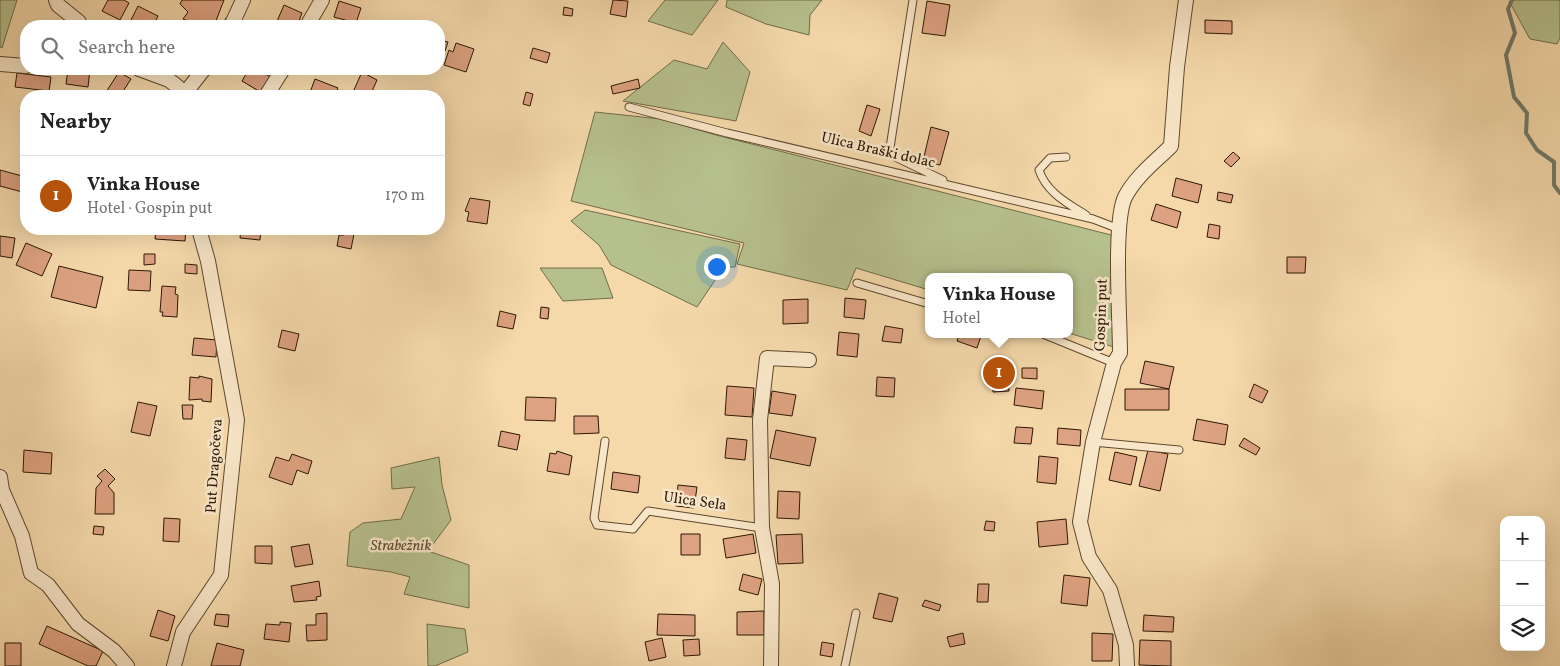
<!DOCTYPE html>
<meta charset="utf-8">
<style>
:root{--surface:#fff;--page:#f2f2f2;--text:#222;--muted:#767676;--line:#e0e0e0;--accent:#b45309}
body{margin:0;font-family:Vollkorn,serif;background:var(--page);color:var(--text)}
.controls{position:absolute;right:15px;bottom:15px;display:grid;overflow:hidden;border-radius:10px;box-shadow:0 5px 20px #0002}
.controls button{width:45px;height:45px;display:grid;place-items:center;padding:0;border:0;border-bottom:1px solid var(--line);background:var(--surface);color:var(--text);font:25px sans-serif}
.you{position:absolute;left:716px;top:266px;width:18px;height:18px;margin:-12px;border:4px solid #fff;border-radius:50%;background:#1a73e8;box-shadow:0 0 0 8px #1a73e833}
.badge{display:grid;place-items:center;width:32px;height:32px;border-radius:50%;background:var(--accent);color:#fff;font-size:16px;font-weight:700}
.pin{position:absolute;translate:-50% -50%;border:2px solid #fff;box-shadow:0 1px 5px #0006}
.popup{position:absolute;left:925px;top:273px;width:148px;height:65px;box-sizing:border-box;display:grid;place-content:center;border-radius:10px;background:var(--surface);filter:drop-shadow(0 1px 4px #0005);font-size:16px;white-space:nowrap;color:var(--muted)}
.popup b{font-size:19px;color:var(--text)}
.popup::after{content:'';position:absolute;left:50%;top:100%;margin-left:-10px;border:10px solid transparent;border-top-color:var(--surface)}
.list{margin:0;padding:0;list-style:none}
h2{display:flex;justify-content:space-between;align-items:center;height:65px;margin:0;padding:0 20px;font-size:21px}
h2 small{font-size:16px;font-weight:400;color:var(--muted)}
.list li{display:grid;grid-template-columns:32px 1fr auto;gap:15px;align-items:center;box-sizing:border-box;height:80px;padding:0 20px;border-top:1px solid var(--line)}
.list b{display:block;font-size:19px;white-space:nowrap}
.list p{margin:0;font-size:16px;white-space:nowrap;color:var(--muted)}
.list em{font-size:16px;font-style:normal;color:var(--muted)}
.icon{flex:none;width:28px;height:28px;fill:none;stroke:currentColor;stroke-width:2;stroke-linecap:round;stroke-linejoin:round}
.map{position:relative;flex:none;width:1560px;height:666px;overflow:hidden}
.search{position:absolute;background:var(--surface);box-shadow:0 5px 20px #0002;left:20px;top:20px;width:425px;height:55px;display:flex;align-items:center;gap:12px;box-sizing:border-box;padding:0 18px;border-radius:20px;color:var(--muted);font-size:19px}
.panel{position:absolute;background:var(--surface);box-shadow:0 5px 20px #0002;left:20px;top:90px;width:425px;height:145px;border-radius:20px}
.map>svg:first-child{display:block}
</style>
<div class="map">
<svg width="1560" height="666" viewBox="0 0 1560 666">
<rect width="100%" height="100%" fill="#f5d9ab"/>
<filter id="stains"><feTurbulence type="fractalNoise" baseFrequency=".004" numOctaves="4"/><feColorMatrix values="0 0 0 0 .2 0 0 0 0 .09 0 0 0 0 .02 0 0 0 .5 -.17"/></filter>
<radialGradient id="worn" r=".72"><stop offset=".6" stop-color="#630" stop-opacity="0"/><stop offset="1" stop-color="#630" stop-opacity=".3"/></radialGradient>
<path fill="#b6c08d" stroke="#726c49" d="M0 0H17L2 48 0 47Z
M665 0H718L692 35 648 21Z
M727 0H822L810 15 809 35 766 24 726 7Z
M1513 0H1560V38L1557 44 1530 39 1510 3Z
M723 42 750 72 736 121 623 101 674 60 707 69Z
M595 112 661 119 716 135 1123 238 1117 348 1069 333V277H929V290L856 268 847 290 737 264 744 243 571 201Z
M585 210 740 244 735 267H724L697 307 611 265 599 245 571 221Z
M540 268H602L613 298 563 301Z
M439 457 442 485 451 520 428 551 469 565V608L404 594 410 577 391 572 347 566 350 532 363 523 401 519 415 487 392 489 391 468Z
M427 624 465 629 468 652 435 666H428Z"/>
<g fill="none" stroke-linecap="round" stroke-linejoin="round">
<path stroke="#707969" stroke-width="4" d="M1512 0 1508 9 1515 33 1506 55 1514 97 1527 113 1526 133 1537 150 1554 162V185L1560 193
M223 26 227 19"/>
</g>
<path fill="#dda281" stroke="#2d1705" d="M108 0H124L129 3 120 20 102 11Z
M182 0H224L214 26H202L183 19 188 12 180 4Z
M613 0 628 1 626 17 610 14Z
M339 1 361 8 356 23 334 17Z
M927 1 950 5 945 36 922 33Z
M284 5 302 13 297 26H275Z
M138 6 158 16 153 26H138L130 22Z
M564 7 573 9 572 16 563 15Z
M1205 20 1232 21V34L1205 33Z
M439 40 448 42 445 51 439 49Z
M456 43 474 49 466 72 444 65 449 50 453 52Z
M533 48 550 53 547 63 530 58Z
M68 69H90L88 87 66 84Z
M249 69H256L271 77 262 93 242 81Z
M119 72 131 79 120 96H112L106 92Z
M362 72 377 80 370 96 362 94 361 96 353 92Z
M17 73 51 77 49 91 15 87Z
M315 79 338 88 334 96 309 95Z
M638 79 640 88 613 94 611 86Z
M526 92 533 94 530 106 523 104Z
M867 105 880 109 871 136 859 131Z
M931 127 949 132 940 165 923 161Z
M1233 152 1240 158 1231 167 1224 161Z
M0 170 26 177V193L0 186Z
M1176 178 1202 185 1198 203 1172 196Z
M1218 192 1233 195 1231 203 1217 200Z
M470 198 490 201 487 224 467 221 469 212 465 211Z
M1156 204 1181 212 1177 228 1151 220Z
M1209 224 1220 226 1219 239 1207 237Z
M70 229H93L92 234 70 232Z
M156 229H186L185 241 155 239Z
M241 229H261L260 240 240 238Z
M344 232 354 234 351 249 337 246 339 235H344Z
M0 236 15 238 12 258 0 256Z
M26 243 52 254 42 276 16 265Z
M144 254H155V264L144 265Z
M1287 257H1306L1305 273H1287Z
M185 264 197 265V274L185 273Z
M59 266 103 277 96 308 51 297Z
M129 270 151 271 150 291 128 290Z
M162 286 176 287 175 294 178 295 177 317 162 316 163 312H160Z
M845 298 866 300 864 319 844 317Z
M808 299V323L783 324V300Z
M541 307 549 308 548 319 540 318Z
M500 311 516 315 513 329 497 326Z
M885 326 903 329 901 343 882 341Z
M282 330 299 334 295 351 278 347Z
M839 332 859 334 857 357 837 355Z
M960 334 981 336 977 348 957 341Z
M194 338 217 340 216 357 192 355Z
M1145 361 1174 367 1169 389 1140 383Z
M1022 368H1037V379L1022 378Z
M1008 369 1009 391 993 392 992 370Z
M199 376 212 379 211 402 202 401V399L189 400 190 377 199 378Z
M877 377 895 378 894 397 876 396Z
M1254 384 1268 391 1262 403 1249 397Z
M727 386 754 388 752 417 725 415Z
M1016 388 1044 391 1042 409 1014 405Z
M1125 389H1169V410H1125Z
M772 391 796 395 792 416 769 413Z
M526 397 556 398 555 421 525 420Z
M138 402 157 406 150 436 131 432Z
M182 405H193L192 419H183Z
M574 416H598L599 433 574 434Z
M1197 419 1228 425 1225 445 1193 440Z
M1016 427 1033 428 1031 444 1014 443Z
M1058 428 1081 430 1080 446 1057 444Z
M776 430 816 438 810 466 770 458Z
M501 431 520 435 517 450 498 446Z
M727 438 747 440 745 460 725 458Z
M1244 438 1260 448 1256 455 1239 446Z
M24 450 52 453 51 474 23 472Z
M1148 450 1168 454 1160 491 1139 486Z
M557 451 572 456 569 475 547 471 550 453 556 454Z
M1115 452 1137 457 1131 485 1109 480Z
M292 454 312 461 308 474 297 470 292 485 269 477 276 457 289 461Z
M1039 456 1058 458 1056 484 1037 482Z
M105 469 115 479 108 486 114 493V514H95L96 488 102 481 97 476Z
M613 472 640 476 638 493 611 489Z
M678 485 697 487 694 508 676 506Z
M778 491 800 492 799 519 777 518Z
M164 518 180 519 179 542 163 541Z
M1066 519 1068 544 1039 547 1037 522Z
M986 521 995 522 994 531 984 530Z
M94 526 104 527 103 535 93 534Z
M681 534H700V555H681Z
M753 534 756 553 726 558 723 539Z
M802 534 803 563 778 564 776 535Z
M309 544 313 564 295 567 291 547Z
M255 546H272V564L255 563Z
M743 574 762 579 758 595 739 590Z
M1064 575 1090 578 1087 606 1061 603Z
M319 581 321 596 316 597 317 600 294 602 291 586Z
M978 584H989L988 602H977Z
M879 593 898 598 892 622 873 618Z
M925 600 941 605 939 611 922 606Z
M158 610 175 616 168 641 150 636Z
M764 611V635H737V612Z
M327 613V640L307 641 306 625H316V614Z
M216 614 229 615 228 627 214 625Z
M658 614 695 615V636L657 635Z
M1144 615 1174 617 1173 632 1143 631Z
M280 622 291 623 289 642 264 639 266 624 280 625Z
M47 626 103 651 96 666H88L39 644Z
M963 633 965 644 950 647 947 637Z
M1092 633 1113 634 1112 661H1092Z
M662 638 666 657 649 661 645 642Z
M699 639 700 655 684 656 683 640Z
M1140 640 1171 641V666L1139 665Z
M822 642 834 644 832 657 820 655Z
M5 643H21V666H5Z
M217 643 244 650 240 666H211Z"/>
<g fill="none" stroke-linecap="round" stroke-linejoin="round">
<g stroke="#5f482e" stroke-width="9">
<path id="service" d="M913 0 889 154 943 180
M629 107 727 133 1093 219 1119 229
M1066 157 1050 158 1039 170C1046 192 1067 203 1086 215
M857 283 929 304
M1043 334 1114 363
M605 441 594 518 597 525 633 529 648 511 762 528
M1093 442 1179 450
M845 666 856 613"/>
</g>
<g stroke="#5f482e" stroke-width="16">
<path id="minor" d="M56 0 58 5 79 22 80 26
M231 26 243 0
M307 26 322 0
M0 64 26 66
M139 69 169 80 178 87 176 96
M186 92 204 69
M266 96 283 69
M0 477 2 490 22 536 31 573 48 585 78 624 114 651 127 666
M174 666 183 632 221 575 237 420 208 261 199 229
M771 666 772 584 762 528 760 420 767 358 809 360
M1127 666 1126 645 1110 590 1089 557 1080 522 1093 442 1114 363 1120 353C1120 320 1113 222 1125 197 1136 176 1155 162 1171 146L1177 67 1186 0"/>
</g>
<use href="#service" stroke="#f8e6c8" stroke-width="7"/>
<use href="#minor" stroke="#f8e6c8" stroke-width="14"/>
</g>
<g text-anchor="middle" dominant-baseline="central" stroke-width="5" stroke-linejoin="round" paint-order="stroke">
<g font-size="15" fill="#2d1705" stroke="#f8e6c8">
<text transform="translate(878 151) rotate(13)">Ulica Braški dolac</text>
<text transform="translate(1102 315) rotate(-88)">Gospin put</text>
<text transform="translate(215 466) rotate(-86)">Put Dragočeva</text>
<text transform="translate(695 502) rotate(8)">Ulica Sela</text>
</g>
<g font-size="15" font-style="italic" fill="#564a2e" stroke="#f8e6c8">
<text x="401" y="546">Strabežnik</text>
</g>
</g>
<rect width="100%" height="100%" filter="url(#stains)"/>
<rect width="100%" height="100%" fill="url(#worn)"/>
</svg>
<div class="controls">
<button>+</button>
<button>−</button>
<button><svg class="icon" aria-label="layers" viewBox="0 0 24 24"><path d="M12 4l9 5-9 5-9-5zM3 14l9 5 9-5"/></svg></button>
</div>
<div class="you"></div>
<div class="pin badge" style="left:999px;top:373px">1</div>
<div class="popup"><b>Vinka House</b>Hotel</div>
<div class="search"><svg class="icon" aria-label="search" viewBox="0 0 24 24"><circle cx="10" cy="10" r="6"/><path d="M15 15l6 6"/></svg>Search here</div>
<section class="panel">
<h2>Nearby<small></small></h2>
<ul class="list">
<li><span class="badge">1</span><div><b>Vinka House</b><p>Hotel · Gospin put</p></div><em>170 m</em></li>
</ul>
</section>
</div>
